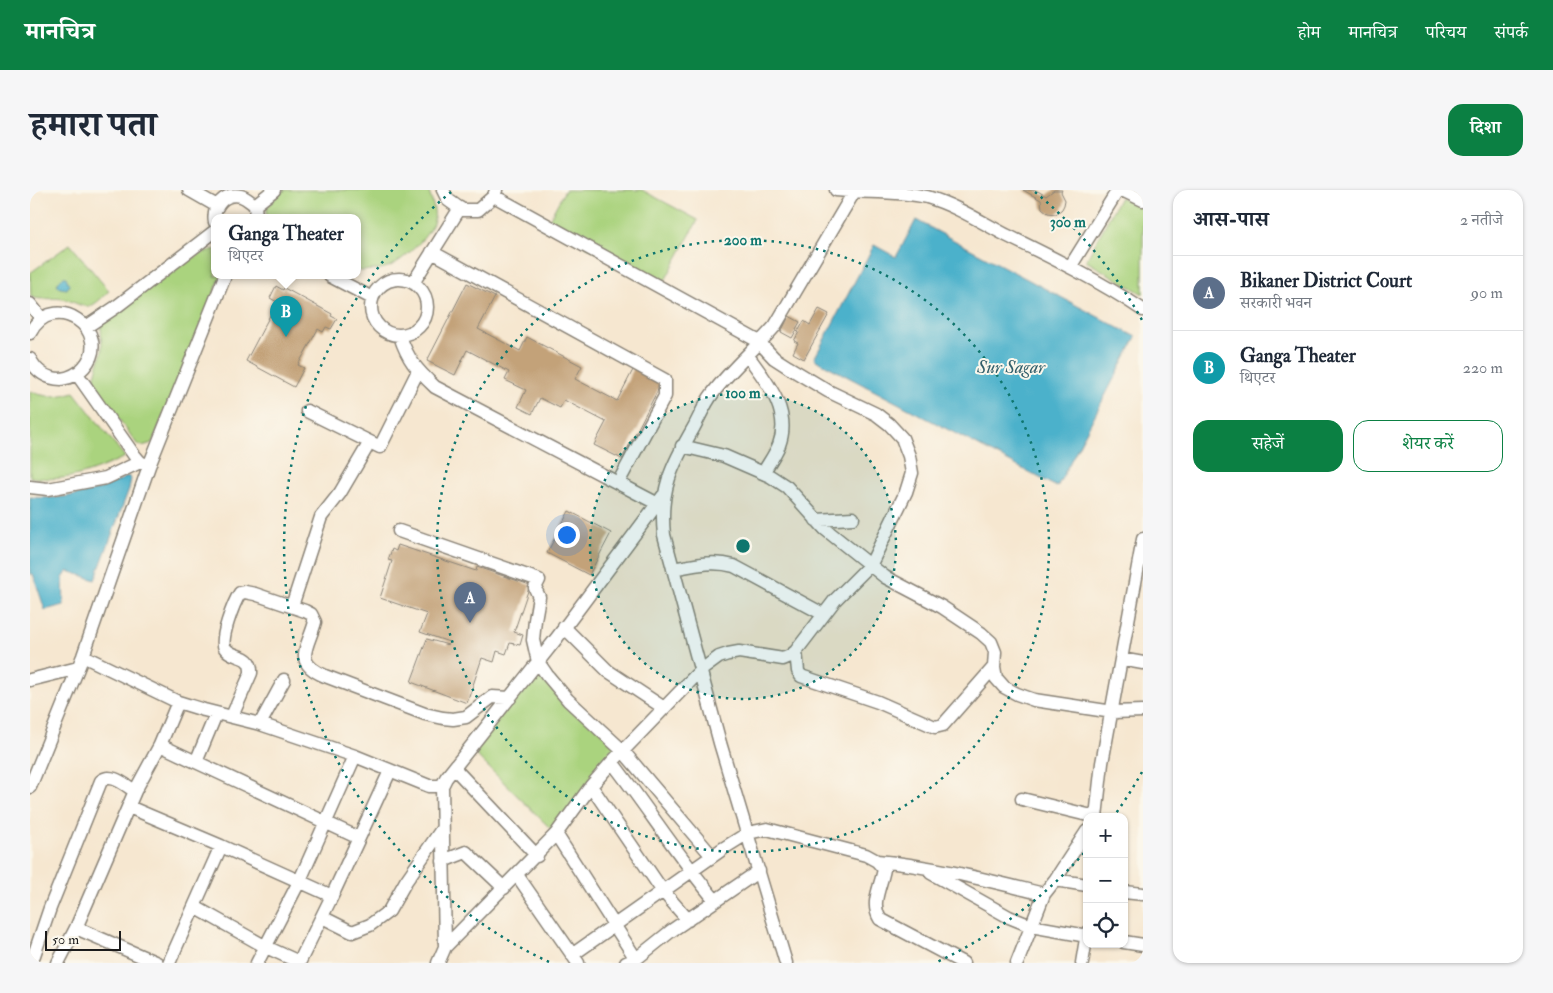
<!DOCTYPE html>
<html lang="hi">
<meta charset="utf-8">
<style>
:root{--surface:#fff;--page:#f6f6f7;--text:#1f2937;--muted:#747a83;--line:#e0e1e3;--accent:#0b8043}
body{margin:0;font-family:"IM FELL Double Pica","Noto Serif Devanagari",serif;background:var(--page);color:var(--text)}
.controls{position:absolute;right:15px;bottom:15px;display:grid;overflow:hidden;border-radius:10px;box-shadow:0 1px 4px #0004}
.controls button{width:45px;height:45px;display:grid;place-items:center;padding:0;border:0;border-bottom:1px solid var(--line);background:var(--surface);color:var(--text);font:25px sans-serif}
.scale{position:absolute;left:15px;bottom:12px;width:76px;box-sizing:border-box;padding-left:5px;border:2px solid #1c1c1c;border-top:0;font-size:14px;line-height:18px;white-space:nowrap;color:#1c1c1c;-webkit-text-stroke:4px #fbf7ec;paint-order:stroke}
.you{position:absolute;left:536px;top:344px;width:18px;height:18px;margin:-12px;border:4px solid #fff;border-radius:50%;background:#1a73e8;box-shadow:0 0 0 8px #1a73e833}
.badge{display:grid;place-items:center;width:32px;height:32px;border-radius:50%;background:var(--accent);color:#fff;font-size:16px;font-weight:700}
.pin{position:absolute;translate:-50% -41px;filter:drop-shadow(0 1px 2px #0008)}
.pin::after{content:'';position:absolute;top:26px;width:18px;height:15px;background:inherit;clip-path:polygon(0 0,100% 0,50% 100%)}
.popup{position:absolute;left:181px;top:24px;width:150px;height:65px;box-sizing:border-box;display:grid;place-content:center;border-radius:10px;background:var(--surface);filter:drop-shadow(0 1px 4px #0005);font-size:16px;white-space:nowrap;color:var(--muted)}
.popup b{font-size:19px;color:var(--text)}
.popup::after{content:'';position:absolute;left:50%;top:100%;margin-left:-10px;border:10px solid transparent;border-top-color:var(--surface)}
.list{margin:0;padding:0;list-style:none}
h2{display:flex;justify-content:space-between;align-items:center;height:65px;margin:0;padding:0 20px;font-size:21px}
h2 small{font-size:16px;font-weight:400;color:var(--muted)}
.list li{display:grid;grid-template-columns:32px 1fr auto;gap:15px;align-items:center;box-sizing:border-box;height:75px;padding:0 20px;border-top:1px solid var(--line)}
.list b{display:block;font-size:19px;white-space:nowrap}
.list p{margin:0;font-size:16px;white-space:nowrap;color:var(--muted)}
.list em{font-size:16px;font-style:normal;color:var(--muted)}
.actions{display:flex;gap:10px;padding:15px 20px}
.actions a{flex:1;padding:11px 0;border:1px solid var(--accent);border-radius:15px;text-align:center;font-size:18px;color:var(--accent)}
.actions .main{background:var(--accent);color:#fff}
.icon{flex:none;width:28px;height:28px;fill:none;stroke:currentColor;stroke-width:2;stroke-linecap:round;stroke-linejoin:round}
.map{position:relative;flex:none;width:1113px;height:773px;overflow:hidden;border-radius:15px}
header{display:flex;align-items:center;gap:30px;box-sizing:border-box;height:70px;padding:0 25px;background:var(--accent);color:#fff}
header strong{font-size:24px}
nav{display:flex;gap:28px;margin-inline-start:auto;font-size:18px}
.intro{display:flex;align-items:center;justify-content:space-between;box-sizing:border-box;height:120px;padding:0 30px}
h1{margin:0;font-size:35px}
.button{padding:12px 22px;border-radius:15px;background:var(--accent);color:#fff;font-size:18px;font-weight:700}
main{display:flex;gap:30px;padding:0 30px}
aside{flex:1;background:var(--surface);border-radius:15px;box-shadow:0 1px 4px #0004}
.map>svg:first-child{display:block}
</style>
<header>
<strong>मानचित्र</strong>
<nav><a>होम</a><a>मानचित्र</a><a>परिचय</a><a>संपर्क</a></nav>
</header>
<div class="intro"><h1>हमारा पता</h1><a class="button">दिशा</a></div>
<main>
<div class="map">
<svg width="1113" height="773" viewBox="0 0 1113 773">
<rect width="100%" height="100%" fill="#fbf7ec"/>
<filter id="ink" filterUnits="userSpaceOnUse"><feTurbulence type="fractalNoise" baseFrequency=".02" numOctaves="2"/><feDisplacementMap in="SourceGraphic" scale="10" xChannelSelector="R" yChannelSelector="G"/><feConvolveMatrix kernelMatrix="1 2 1 2 8 2 1 2 1" color-interpolation-filters="sRGB"/></filter>
<filter id="wash" filterUnits="userSpaceOnUse"><feTurbulence type="fractalNoise" baseFrequency=".0096" numOctaves="4" result="noise"/><feDisplacementMap in="SourceGraphic" scale="20" xChannelSelector="R" yChannelSelector="G"/><feGaussianBlur stdDeviation="1.12" result="paint"/><feColorMatrix in="noise" values="0 0 0 0 0 0 0 0 0 0 0 0 0 0 0 0 0 1.4 0 .05"/><feComposite in="paint" operator="in"/></filter>
<g filter="url(#wash)">
<rect width="100%" height="100%" fill="#f6e7d0"/>
<path fill="#aad37e" stroke="#63784d" d="M253 0H398C401 8 406 21 404 30 401 45 372 72 358 77 350 80 340 80 331 81L327 80V28H236L237 17Z
M535 0H612L668 30 632 96 516 35Z
M1090 7 1113 18V104L1056 71Z
M40 54 79 101C73 106 67 114 60 116 51 118 42 110 33 109 22 107 12 111 1 107L0 83Z
M185 59V86H191L122 253 112 256 107 254 63 193 72 160 71 139 72 134 131 87 170 64Z
M0 201C15 208 28 207 44 202L95 267C62 282 37 293 0 287Z
M508 472 593 561 526 644 440 559Z"/>
<path fill="#4cb1cb" stroke="#346674" d="M886 30 1106 147 1027 297 784 169 844 55 866 67Z
M33 87H36L39 95 37 99 30 98 27 94Z
M98 286 101 289 99 299 65 390 38 381 33 388 34 415 15 420 3 384H0V307C35 310 68 303 98 286Z"/>
<g id="blocks">
<path fill="#c3a279" d="M993 0H1006L1016 6 1024 0H1032L1031 2 1035 10 1034 15 1032 19 1026 24 1018 23 1012 18 1011 10Z
M437 93 465 107 448 139 490 161 497 147 552 176 545 189 587 211 604 178 632 192 592 269 564 255 576 232 534 210 530 218 510 208 502 224 488 217 496 200 475 190 479 182 437 160 425 185 397 171Z
M246 96 253 100 254 98 302 124 301 126 307 129 301 139 296 137 293 142 288 139 268 175 274 178 264 197 216 171 247 112 240 108Z
M789 119 799 124 774 169 763 163 768 153 764 151 769 142 766 141 762 148 751 142 759 126 770 132 766 139 769 140 774 131 780 135Z
M539 321 581 343 559 385 517 363Z
M368 355 446 381 447 377 500 395 484 442 493 445 490 455 480 453 476 464 467 461 464 472 452 468 437 513 381 492 397 449 418 455 419 452 390 442 397 424 350 408 362 371 358 370 362 359 366 361Z"/>
</g>
</g>
<g filter="url(#ink)">
<use href="#blocks" fill-opacity="0" stroke="#898276" stroke-width="1"/>
<g fill="none" stroke-linecap="round" stroke-linejoin="round">
<g stroke="#898276" stroke-width="15">
<path id="minor" d="M159 0 187 16
M413 0 418 10 432 20H448L464 6 466 0
M806 0C836 3 868 0 897 7 925 15 951 32 976 45 1023 68 1070 91 1113 120
M1092 0 1113 10
M225 15 244 0
M185 32C182 17 194 2 211 6 217 8 220 12 225 15L226 28
M402 62 635 190V206L588 293
M1040 77 1088 0
M300 86 342 108
M341 117a28 28 0 1 1 56 0a28 28 0 1 1-56 0Z
M383 93 430 18
M0 114 12 129
M56 137 86 117 185 41
M0 143C23 98 85 141 54 177 48 184 40 188 31 189 17 189 6 181 0 169
M370 146C378 170 386 179 405 197L628 314
M718 166C736 191 762 221 749 255 745 265 738 274 733 283
M47 184 104 265 110 272 119 276
M277 221 350 257 388 181
M652 256 694 266 740 286 757 297 795 339 855 387 912 417 951 443 961 452 965 462 964 477 966 488 974 497 987 504 1004 510 1083 522 1113 521
M0 297 18 299 76 288 110 272
M786 330 823 328
M369 341 509 390 505 398 509 407 505 430 503 450 508 472 517 485 538 510 593 561 682 666
M643 379C664 375 683 370 704 376L793 424
M262 416 291 327 310 303 340 252
M534 437 578 481 634 518
M766 461 768 481 771 486 848 512 905 537 913 535 964 477
M53 466 148 512 174 520 230 534 325 566 399 596H412
M1091 469 1113 473
M0 490 48 478
M186 524 166 572 329 648 302 706
M202 526 221 483C222 462 203 470 195 458 189 450 204 412 210 403L215 402 225 404 275 421 281 424 285 432C278 458 262 472 295 486L395 524 413 528 423 529 436 527 462 507 480 508
M230 534 254 490
M130 555 148 512
M582 572C617 617 648 666 685 710
M424 578 507 666
M561 596 632 700 658 730
M0 597 53 466 119 276 195 86
M992 609 1066 627
M99 617 191 656
M1066 627 1072 573 1113 349
M526 644 606 769 596 773
M329 648 360 581
M413 671 436 662 474 698
M847 671C903 676 960 691 1014 704L1025 690 1057 695
M901 683 979 727 1001 736 1057 746
M487 685 548 773
M1025 690 1057 641
M1094 702 1113 704
M165 717 236 757 269 772
M292 727 322 742 340 735 359 721 376 691 412 639
M46 738 127 773
M1094 752 1113 755
M415 757 412 596 416 588 526 449 633 306
M542 765 694 658 718 643 737 639 836 665 847 671 854 679C851 697 840 713 850 729L933 773
M606 769 641 741 729 681
M2 771 20 718 71 591C81 582 95 595 105 601
M28 773 46 738 105 601 130 555 166 572
M139 773 191 656 302 706 269 773
M227 773 270 690 325 566
M408 773 415 757 526 644 561 596 582 572 670 481 689 467 698 464 709 462 753 469 760 466 766 461 805 410 841 374 876 302 882 283 879 266 872 248 859 234 846 224 798 201 758 177 744 168 728 151 464 6
M756 773 690 553 634 345C629 300 642 275 664 237 670 226 675 213 683 203 701 179 725 159 745 136L824 2
M987 773 1014 704
M1052 773 1057 743"/>
</g>
<use href="#minor" stroke="#fff" stroke-width="12"/>
</g>
</g>
<circle cx="713" cy="356" r="153" fill="#0f766e" fill-opacity=".12"/>
<g fill="none" stroke="#0f766e" stroke-width="2.5" stroke-dasharray="2.5 5">
<circle cx="713" cy="356" r="153"/>
<circle cx="713" cy="356" r="306"/>
<path d="M1112 582A459 459 0 0 1 1084 626M1054 663A459 459 0 0 1 907 772M519 772A459 459 0 0 1 421 2M1005 2A459 459 0 0 1 1112 130"/>
</g>
<g text-anchor="middle" dominant-baseline="central" stroke-width="4" stroke-linejoin="round" paint-order="stroke">
<g font-size="18" font-style="italic" fill="#325f6b" stroke="#fbf7ec">
<text x="981" y="177">Sur Sagar</text>
</g>
</g>
<circle cx="713" cy="356" r="8" fill="#0f766e" stroke="#fbf7ec" stroke-width="2.5"/>
<g font-size="15" text-anchor="middle" font-weight="bold" fill="#0f766e" stroke="#fbf7ec" stroke-width="4" stroke-linejoin="round" paint-order="stroke">
<text x="1038" y="37">300 m</text>
<text x="713" y="55">200 m</text>
<text x="713" y="208">100 m</text>
</g>
</svg>
<div class="controls">
<button>+</button>
<button>−</button>
<button><svg class="icon" aria-label="locate" viewBox="0 0 24 24"><circle cx="12" cy="12" r="6"/><path d="M12 2v4M12 18v4M2 12h4M18 12h4"/></svg></button>
</div>
<div class="scale">50 m</div>
<div class="you"></div>
<div class="pin badge" style="left:440px;top:433px;background:#5c6f8a">A</div>
<div class="pin badge" style="left:256px;top:147px;background:#0f9aa8">B</div>
<div class="popup"><b>Ganga Theater</b>थिएटर</div>
</div>
<aside>
<h2>आस-पास<small>2 नतीजे</small></h2>
<ul class="list">
<li><span class="badge" style="background:#5c6f8a">A</span><div><b>Bikaner District Court</b><p>सरकारी भवन</p></div><em>90 m</em></li>
<li><span class="badge" style="background:#0f9aa8">B</span><div><b>Ganga Theater</b><p>थिएटर</p></div><em>220 m</em></li>
</ul>
<div class="actions"><a class="main">सहेजें</a><a>शेयर करें</a></div>
</aside>
</main>
